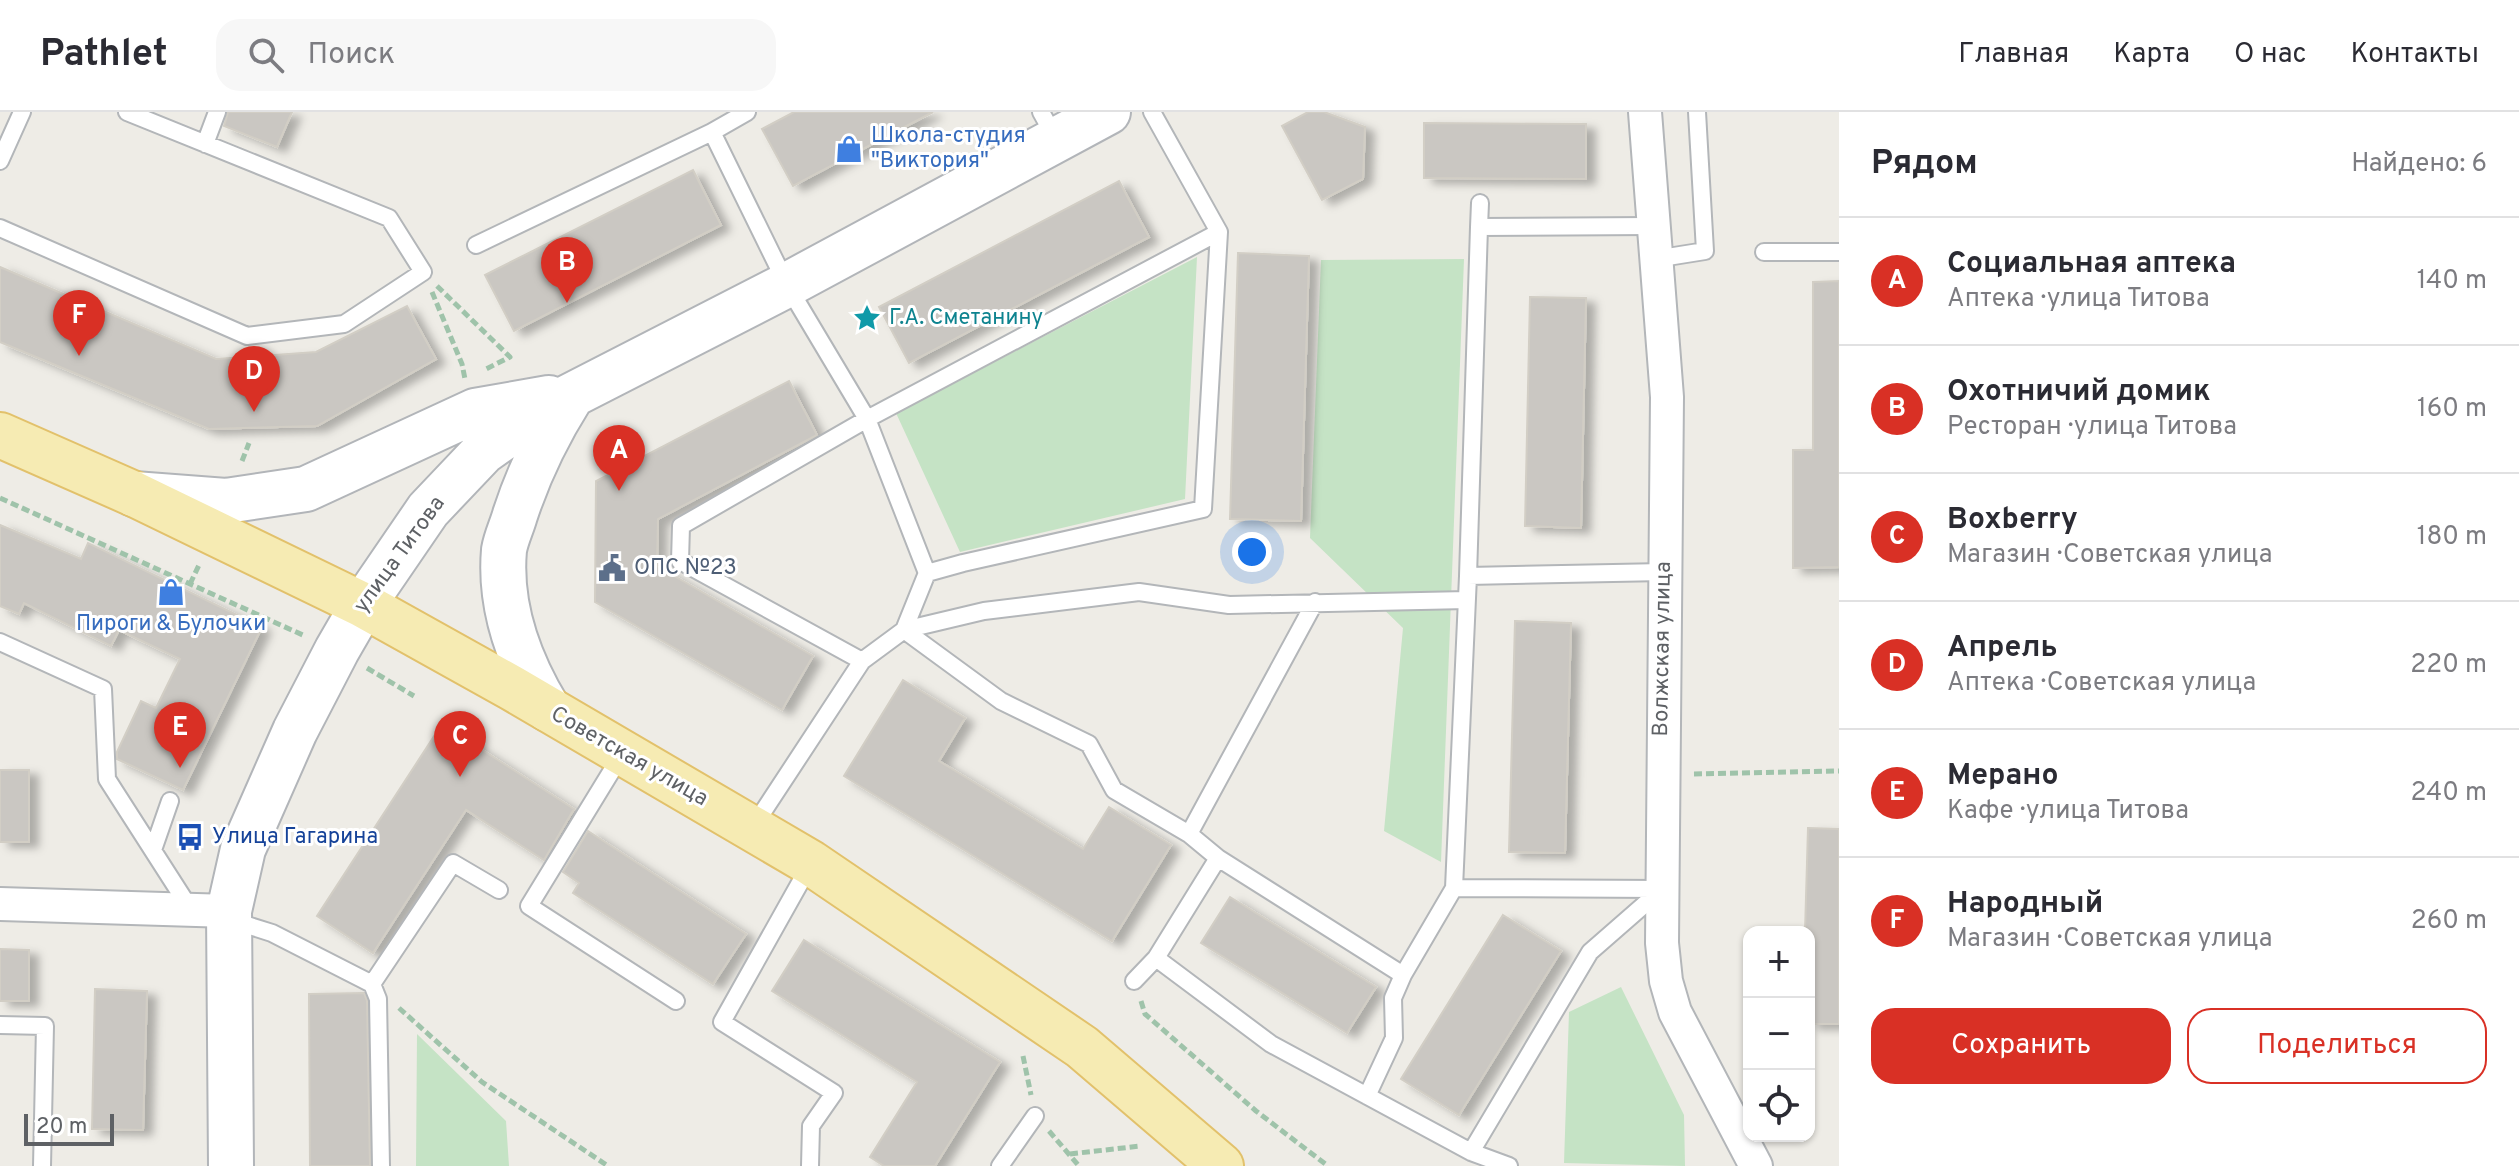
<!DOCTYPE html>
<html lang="ru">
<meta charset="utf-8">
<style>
:root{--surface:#fff;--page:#f7f7f7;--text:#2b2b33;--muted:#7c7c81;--line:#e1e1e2;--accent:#d93025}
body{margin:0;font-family:Overpass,sans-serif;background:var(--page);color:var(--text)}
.controls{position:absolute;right:24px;bottom:24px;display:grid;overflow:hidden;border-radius:16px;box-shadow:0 2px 6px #0004}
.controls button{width:72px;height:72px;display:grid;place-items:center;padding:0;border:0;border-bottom:2px solid var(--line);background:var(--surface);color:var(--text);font:40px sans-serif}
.scale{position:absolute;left:24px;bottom:20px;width:90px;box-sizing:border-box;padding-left:8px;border:4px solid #5e6165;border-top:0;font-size:22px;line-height:28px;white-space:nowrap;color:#5e6165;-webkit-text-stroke:6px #fff;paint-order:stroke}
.you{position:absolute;left:1252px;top:440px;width:28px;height:28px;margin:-20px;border:6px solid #fff;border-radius:50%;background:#1a73e8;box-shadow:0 0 0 12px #1a73e833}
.badge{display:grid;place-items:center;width:52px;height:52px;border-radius:50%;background:var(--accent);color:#fff;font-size:26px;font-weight:700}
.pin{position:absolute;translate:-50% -66px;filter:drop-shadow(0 2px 4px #0008)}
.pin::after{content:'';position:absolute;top:42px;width:28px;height:24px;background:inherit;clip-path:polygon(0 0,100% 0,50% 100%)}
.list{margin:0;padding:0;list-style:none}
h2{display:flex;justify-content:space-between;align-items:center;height:104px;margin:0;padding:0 32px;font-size:34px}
h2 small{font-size:26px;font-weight:400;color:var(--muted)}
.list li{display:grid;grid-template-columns:52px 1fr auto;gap:24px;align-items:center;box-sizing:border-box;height:128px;padding:0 32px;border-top:2px solid var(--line)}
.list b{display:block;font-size:30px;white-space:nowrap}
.list p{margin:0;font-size:26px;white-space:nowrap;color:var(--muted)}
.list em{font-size:26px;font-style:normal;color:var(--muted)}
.actions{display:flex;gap:16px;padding:24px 32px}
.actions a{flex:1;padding:18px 0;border:2px solid var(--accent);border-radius:24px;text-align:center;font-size:28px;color:var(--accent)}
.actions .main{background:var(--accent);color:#fff}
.icon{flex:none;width:44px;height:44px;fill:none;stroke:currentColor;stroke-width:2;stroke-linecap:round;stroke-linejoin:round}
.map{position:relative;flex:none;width:1839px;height:1054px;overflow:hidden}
header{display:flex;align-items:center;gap:48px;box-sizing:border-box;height:112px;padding:0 40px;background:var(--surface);border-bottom:2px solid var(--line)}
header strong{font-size:38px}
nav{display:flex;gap:44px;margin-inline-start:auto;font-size:28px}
.search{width:560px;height:72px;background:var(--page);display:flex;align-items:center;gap:20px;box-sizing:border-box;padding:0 28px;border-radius:24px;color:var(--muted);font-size:30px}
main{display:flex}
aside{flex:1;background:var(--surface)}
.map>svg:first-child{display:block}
</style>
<header>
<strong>Pathlet</strong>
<div class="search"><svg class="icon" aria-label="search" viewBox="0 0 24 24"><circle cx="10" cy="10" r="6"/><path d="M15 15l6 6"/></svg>Поиск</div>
<nav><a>Главная</a><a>Карта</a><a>О нас</a><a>Контакты</a></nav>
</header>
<main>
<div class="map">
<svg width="1839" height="1054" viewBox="0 0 1839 1054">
<defs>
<filter id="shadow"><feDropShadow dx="9" dy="5" stdDeviation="4" flood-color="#0004"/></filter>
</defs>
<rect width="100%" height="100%" fill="#eeece6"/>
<path fill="#c5e3c5" d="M1197 145 1185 387 960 440 896 301Z
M1464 147 1441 750 1384 719 1403 516 1310 426 1321 148Z
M1621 875 1684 1003 1685 1054 1564 1051 1569 900Z
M417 922 506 1009 509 1054H416Z"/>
<path fill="#cac7c2" stroke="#d2cec5" stroke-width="2" filter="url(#shadow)" d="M228 0H292L277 35 224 14Z
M794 0H933L793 74 762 17Z
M1308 0H1324L1365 15 1363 67 1322 88 1282 14Z
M1424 11 1586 12V67L1424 66Z
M693 58 721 113 514 219 485 163Z
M1119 69 1149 125 909 251 879 195Z
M1238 141 1309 144 1301 409 1230 407Z
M0 155 216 247 316 240 407 194 436 247 317 314 209 317 0 230Z
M1839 169V455L1793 456V338H1813V170Z
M1530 185 1586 186 1581 416 1525 414Z
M789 269 817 323 658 407 657 454 813 544 782 598 595 490 596 369Z
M0 413 81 447 88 431 262 515 183 678 117 647V640L141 589 156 596 180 547 119 518 111 534 24 491 19 502 0 494Z
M1515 509 1571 511 1565 741 1509 740Z
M903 568 965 606 939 649 1083 737 1109 695 1171 733 1112 829 844 664Z
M442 612 574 697 544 748 466 698 373 841 317 804Z
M0 658H29V730H0Z
M1808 716 1839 717V912H1809V820H1805Z
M588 719 746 822 713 872 573 781 579 771 563 760Z
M1230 785 1376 875 1347 921 1201 831Z
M1503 803 1561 839 1459 1003 1401 967Z
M804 828 1000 950 935 1054H884L870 1045 917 970 772 879Z
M0 837 29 838V889H0Z
M95 877 147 879 143 1018 92 1017Z
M364 881 367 889 370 1054H310L309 882Z"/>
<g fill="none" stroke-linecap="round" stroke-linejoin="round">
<g stroke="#b3b6b9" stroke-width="20">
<path id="service" d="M747 0 712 20 787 173 867 307 927 461
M1041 0 1056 27
M1152 0 1219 120
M205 32 217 0
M0 49 22 0
M1652 114 1479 115 1468 464 1454 776 1662 777
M1479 115 1480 91
M0 116 247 224 344 212 423 160 389 106 127 0
M1219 120 1203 397 963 451 927 461 904 518 862 549 680 449 681 414 867 307Z
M476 133 712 20
M1764 140H1839
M1655 147 1705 139 1697 0
M1468 464 1664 460
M904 518 984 499 1139 480 1229 493 1467 488
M904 518 1001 589 1089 632 1114 678 1189 722 1218 746 1156 846
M0 530 103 577 107 667 191 798
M622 642 529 794 676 889
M753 715 862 549
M1189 722 1315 490
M153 738 170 689
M1218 746 1403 863 1454 776
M231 808 272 821 372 872 378 887 381 1054
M1134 869 1156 846 1271 932 1471 1040 1509 1054
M372 872 453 751 499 778
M0 913 45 914 42 1054
M1367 984 1394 926 1393 886 1403 863
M1471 1040 1590 840 1661 778
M810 1054 811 1014 834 981 722 910 810 753
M1000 1054 1035 1004"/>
</g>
<g stroke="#b3b6b9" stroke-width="36">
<path id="minor" d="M1645 0 1667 285 1662 831 1666 869 1675 900 1756 1054
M0 792 229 799"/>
</g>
<g stroke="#b2b5b9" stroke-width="48">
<path id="secondary" d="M134 382 226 389 306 377 475 299 549 286
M548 597C519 549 499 495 504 438 506 426 512 414 515 403 529 360 547 323 571 285
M231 1054 229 799 243 737 295 619 337 538 363 493 428 398 483 340 541 299 787 173 1108 0"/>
</g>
<g stroke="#e2c16b" stroke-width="48">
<path id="primary" d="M0 323 134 382 363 493 512 576 811 751 1082 935 1221 1054"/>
</g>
<path stroke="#9fc3aa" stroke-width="5" stroke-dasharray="8 4" stroke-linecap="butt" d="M437 174 510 245 484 258
M432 180 462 252 465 267
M242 349 249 331
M0 386 305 524
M190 472 200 451
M367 556 414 584
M1694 662 1839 659
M1141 889 1145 902 1256 999 1328 1054
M399 896 482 970 608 1054
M1023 944 1031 983
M1049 1019 1079 1054
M1070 1042 1140 1034"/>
<use href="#service" stroke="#fff" stroke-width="16"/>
<use href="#minor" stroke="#fff" stroke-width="32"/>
<use href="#secondary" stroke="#fff" stroke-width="44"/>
<use href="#primary" stroke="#f6ebb3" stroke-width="44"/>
</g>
<defs>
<g id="shop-bare" transform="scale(2.16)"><path d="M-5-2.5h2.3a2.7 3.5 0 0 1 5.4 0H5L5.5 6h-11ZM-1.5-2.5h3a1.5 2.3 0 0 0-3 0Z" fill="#3f7fe0" stroke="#fff" stroke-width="2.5" paint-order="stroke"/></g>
<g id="sight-bare" transform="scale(2.16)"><path d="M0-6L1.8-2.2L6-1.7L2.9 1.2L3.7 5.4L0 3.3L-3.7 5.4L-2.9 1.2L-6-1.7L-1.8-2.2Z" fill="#0f9aa8" stroke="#fff" stroke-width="2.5" paint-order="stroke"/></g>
<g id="civic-bare" transform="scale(2.16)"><path d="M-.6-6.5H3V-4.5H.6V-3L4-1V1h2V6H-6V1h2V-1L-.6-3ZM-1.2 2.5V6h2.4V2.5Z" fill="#5c6f8a" stroke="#fff" stroke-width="2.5" paint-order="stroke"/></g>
<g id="bus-bare" transform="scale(2.16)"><path d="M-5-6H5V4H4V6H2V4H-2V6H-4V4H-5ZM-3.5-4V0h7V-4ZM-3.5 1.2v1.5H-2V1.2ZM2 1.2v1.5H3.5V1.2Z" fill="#1a4fb4" stroke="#fff" stroke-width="2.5" paint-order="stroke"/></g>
</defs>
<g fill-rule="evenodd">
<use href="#shop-bare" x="849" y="37"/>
<use href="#sight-bare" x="867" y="206"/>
<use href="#civic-bare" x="612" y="456"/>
<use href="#shop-bare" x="171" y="480"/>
<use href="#bus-bare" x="190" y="725"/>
</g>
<g text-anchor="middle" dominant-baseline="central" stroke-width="6" stroke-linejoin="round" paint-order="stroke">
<g font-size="22" fill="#366cbe" stroke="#fff" text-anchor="start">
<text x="871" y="24">Школа-студия<tspan x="871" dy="25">"Виктория"</tspan></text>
<text x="171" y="512" text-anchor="middle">Пироги &amp; Булочки</text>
</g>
<g font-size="22" fill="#0d838f" stroke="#fff" text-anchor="start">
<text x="889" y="206">Г.А. Сметанину</text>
</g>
<g font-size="22" fill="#5e6165" stroke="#fff">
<text transform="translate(400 443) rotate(-54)">улица Титова</text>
<text transform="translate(1663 537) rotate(-89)">Волжская улица</text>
<text transform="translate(629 645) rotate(30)">Советская улица</text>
</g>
<g font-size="22" fill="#4e5e75" stroke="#fff" text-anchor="start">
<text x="634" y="456">ОПС №23</text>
</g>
<g font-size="22" fill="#164399" stroke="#fff" text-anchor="start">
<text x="212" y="725">Улица Гагарина</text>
</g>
</g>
</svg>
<div class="controls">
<button>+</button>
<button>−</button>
<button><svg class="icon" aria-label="locate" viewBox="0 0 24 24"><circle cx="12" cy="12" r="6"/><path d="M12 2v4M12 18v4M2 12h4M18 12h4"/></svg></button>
</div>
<div class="scale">20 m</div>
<div class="you"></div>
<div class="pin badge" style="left:619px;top:379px">A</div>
<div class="pin badge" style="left:567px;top:191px">B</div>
<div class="pin badge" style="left:460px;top:665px">C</div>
<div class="pin badge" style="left:254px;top:300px">D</div>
<div class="pin badge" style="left:180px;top:656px">E</div>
<div class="pin badge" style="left:79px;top:244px">F</div>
</div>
<aside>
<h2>Рядом<small>Найдено: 6</small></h2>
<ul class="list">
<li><span class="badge">A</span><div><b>Социальная аптека</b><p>Аптека · улица Титова</p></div><em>140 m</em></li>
<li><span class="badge">B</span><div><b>Охотничий домик</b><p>Ресторан · улица Титова</p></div><em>160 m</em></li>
<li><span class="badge">C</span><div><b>Boxberry</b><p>Магазин · Советская улица</p></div><em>180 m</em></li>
<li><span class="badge">D</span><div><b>Апрель</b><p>Аптека · Советская улица</p></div><em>220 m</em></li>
<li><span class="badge">E</span><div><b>Мерано</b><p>Кафе · улица Титова</p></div><em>240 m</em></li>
<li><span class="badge">F</span><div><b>Народный</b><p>Магазин · Советская улица</p></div><em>260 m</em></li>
</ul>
<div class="actions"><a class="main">Сохранить</a><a>Поделиться</a></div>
</aside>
</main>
